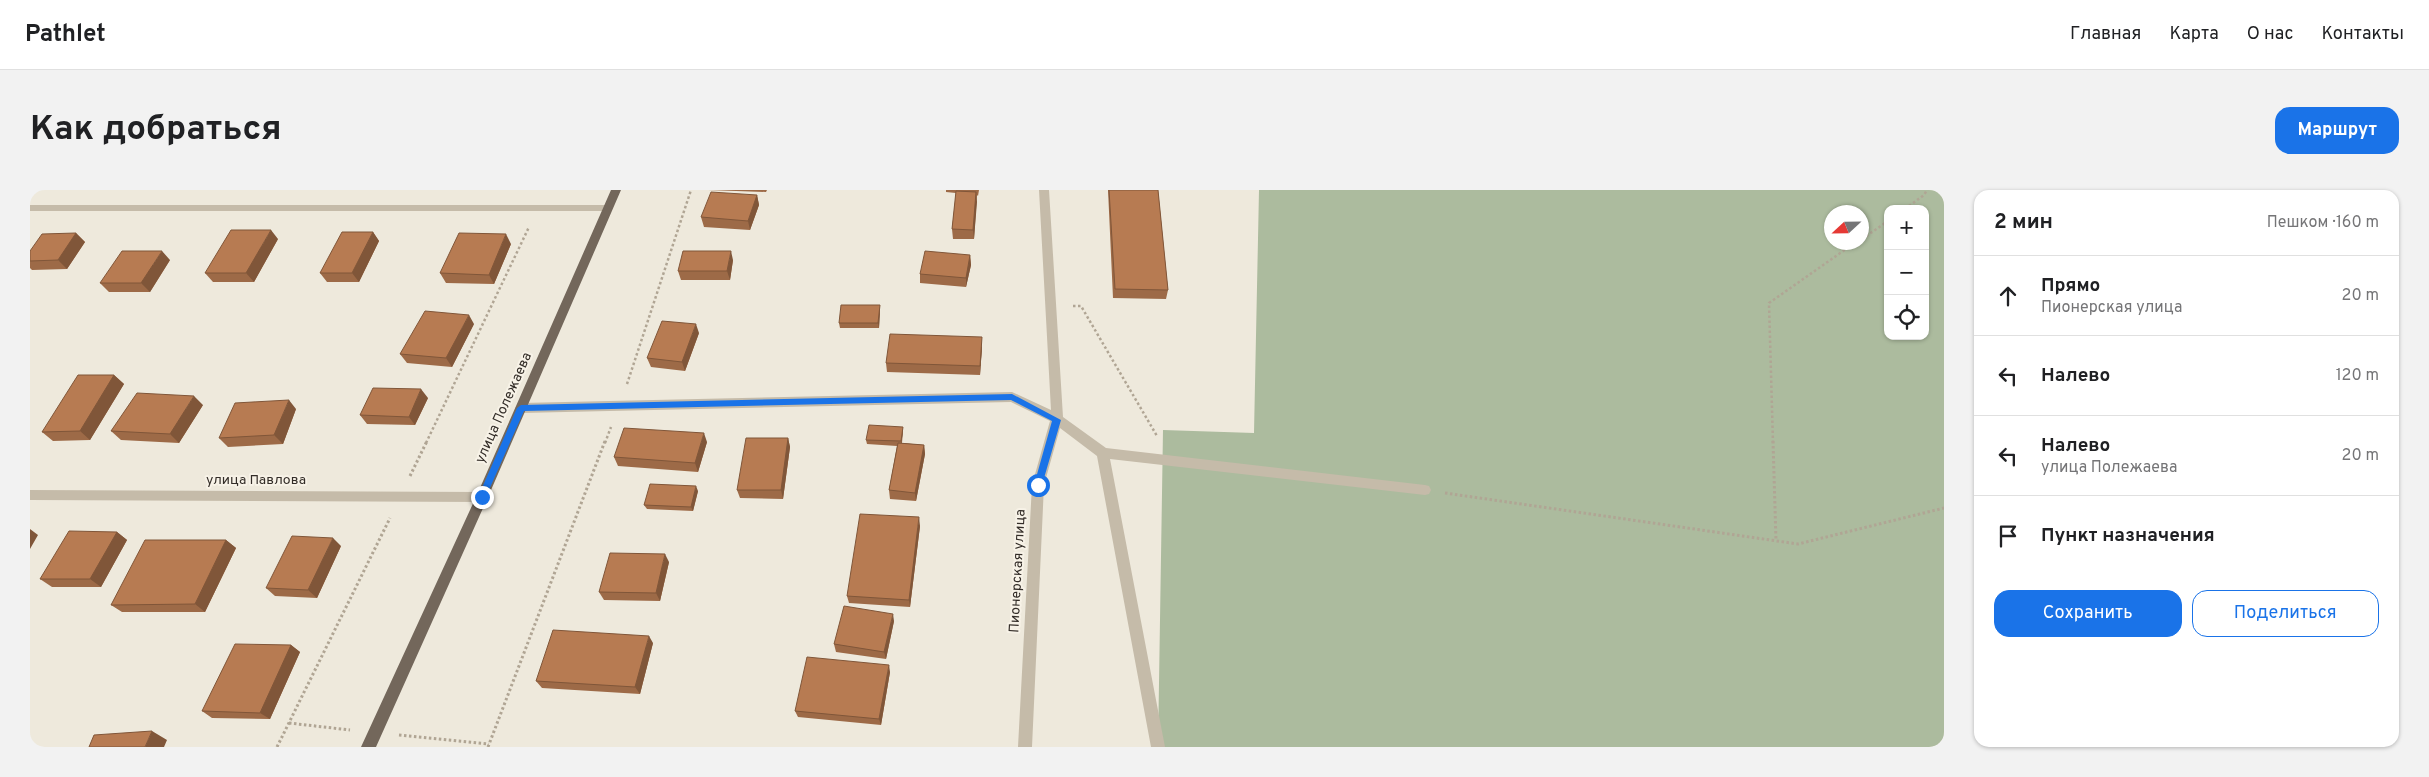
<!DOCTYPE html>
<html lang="ru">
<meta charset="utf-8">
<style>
:root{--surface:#fff;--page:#f2f2f2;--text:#202124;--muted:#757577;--line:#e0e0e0;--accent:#1a73e8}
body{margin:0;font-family:Overpass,sans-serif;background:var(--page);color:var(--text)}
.controls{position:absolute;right:15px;top:15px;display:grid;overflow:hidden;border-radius:10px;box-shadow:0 1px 4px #0004}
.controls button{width:45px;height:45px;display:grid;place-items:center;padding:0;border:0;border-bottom:1px solid var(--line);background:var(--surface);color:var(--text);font:25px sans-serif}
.compass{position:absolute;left:1794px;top:15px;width:45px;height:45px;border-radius:50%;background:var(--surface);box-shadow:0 1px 4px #0004;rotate:248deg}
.stop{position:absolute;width:15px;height:15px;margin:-11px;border:4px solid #1a73e8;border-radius:50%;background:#fff}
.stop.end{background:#1a73e8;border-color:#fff;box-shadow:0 1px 5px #0008}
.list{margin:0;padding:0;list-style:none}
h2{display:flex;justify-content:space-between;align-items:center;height:65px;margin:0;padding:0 20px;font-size:21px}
h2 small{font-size:16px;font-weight:400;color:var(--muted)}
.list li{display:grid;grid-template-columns:32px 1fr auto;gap:15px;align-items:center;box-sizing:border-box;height:80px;padding:0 20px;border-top:1px solid var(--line)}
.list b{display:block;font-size:19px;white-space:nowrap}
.list p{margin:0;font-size:16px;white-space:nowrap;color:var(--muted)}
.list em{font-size:16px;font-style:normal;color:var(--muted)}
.actions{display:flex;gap:10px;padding:15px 20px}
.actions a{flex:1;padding:11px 0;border:1px solid var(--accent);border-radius:15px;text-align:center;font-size:18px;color:var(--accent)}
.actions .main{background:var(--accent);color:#fff}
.icon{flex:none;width:28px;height:28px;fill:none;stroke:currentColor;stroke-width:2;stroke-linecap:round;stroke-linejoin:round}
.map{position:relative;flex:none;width:1914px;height:557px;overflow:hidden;border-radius:15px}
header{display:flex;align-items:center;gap:30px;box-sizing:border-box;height:70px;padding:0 25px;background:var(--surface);border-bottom:1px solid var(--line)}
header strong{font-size:24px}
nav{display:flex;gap:28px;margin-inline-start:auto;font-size:18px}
.intro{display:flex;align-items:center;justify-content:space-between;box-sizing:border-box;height:120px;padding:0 30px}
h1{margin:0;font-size:35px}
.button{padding:12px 22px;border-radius:15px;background:var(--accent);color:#fff;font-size:18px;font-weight:700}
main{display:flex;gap:30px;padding:0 30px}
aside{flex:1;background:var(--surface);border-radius:15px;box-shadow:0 1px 4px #0004}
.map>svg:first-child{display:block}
</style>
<header>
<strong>Pathlet</strong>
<nav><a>Главная</a><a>Карта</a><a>О нас</a><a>Контакты</a></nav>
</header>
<div class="intro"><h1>Как добраться</h1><a class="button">Маршрут</a></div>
<main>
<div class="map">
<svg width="1914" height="557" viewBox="0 0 1914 557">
<rect width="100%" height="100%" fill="#eee9dc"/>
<path fill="#acbb9e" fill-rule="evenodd" d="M1229 0H1914V557H1128L1133 240 1224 243ZM1858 19H1895V146H1858ZM1802 22H1832V52H1802Z"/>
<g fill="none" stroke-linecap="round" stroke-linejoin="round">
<path stroke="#b0a594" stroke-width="2.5" stroke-dasharray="2.5 2.5" stroke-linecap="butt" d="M1875 19 1894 5 1897 0
M1832 49 1858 31
M1043 116H1051L1127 246
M597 194 661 0
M396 253 499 37
M575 253 581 237
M1743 253 1739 113 1826 52"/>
<path stroke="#b0a594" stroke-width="3" stroke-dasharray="2.5 2.5" stroke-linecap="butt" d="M1743 251 1746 351
M380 286 397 251
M1415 303 1768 354 1914 318
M259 533 320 540
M369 545 459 554
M247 557 360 328
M458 557 575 251"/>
<path fill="#c5bba9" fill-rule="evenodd" d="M1009 0H1019L1033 227 1076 258 1395 295 1399 296 1401 300 1399 304 1395 305 1080 269 1135 557H1121L1067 266 1030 238 1014 295 1002 557H988L1002 295 1020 231 981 212 491 223 485 218 491 213 982 202 1021 220Z"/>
<path fill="#c5bba9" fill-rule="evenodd" d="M0 15H578L583 18 578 21H0Z
M0 300 452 302 457 303 458 307 457 311 452 312 0 310Z"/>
<path fill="#73675b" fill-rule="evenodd" d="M581 0H591L458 307 346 557H331L446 307Z"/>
</g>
<path fill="#9d6a47" d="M678 0H737L736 2Z
M916 0H949L948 6 947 5 944 49H923L922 39 926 3 916 2Z
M1078 0H1128L1138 100 1136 109 1083 108Z
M727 5 729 15 720 40 674 37 671 27Z
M343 42 349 51 329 92H297L290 83Z
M46 43 55 52 37 79 2 80 0 78V61Z
M248 49 224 92H183L175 83Z
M481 54 464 94 416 93 410 83Z
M940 65 941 75 936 97 890 93V84Z
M140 70 120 102H79L70 93Z
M703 70 700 90H651L648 81Z
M850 120 849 138H810L809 133Z
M444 134 422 177 377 173 370 164Z
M669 143 655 181 621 177 617 168Z
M952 157 950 185 857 182 856 173Z
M84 185 94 194 60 250 23 251 12 242Z
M398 208 385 235 337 234 330 225Z
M173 215 149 253 91 250 81 241Z
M266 219 253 254 198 257 189 248Z
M873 241 872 253 894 255 895 264 886 311 860 309 859 300 867 256 837 254 836 250Z
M758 248 760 257 753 309 710 308 707 300Z
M677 252 668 282 588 276 584 267Z
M668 301 663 321 617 319 614 315Z
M890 336 880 417 819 413 817 406Z
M87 342 97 350 71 397H22L10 389Z
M196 350 206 358 175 422H92L81 415Z
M311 356 287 408 245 406 236 398Z
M639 372 630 411 574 410 569 402Z
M864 431 856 469 806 462 804 454Z
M623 453 610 504 512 498 506 491Z
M261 455 270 462 240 529 182 528 172 521Z
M860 482 851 535 768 527 765 521Z"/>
<path fill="#805639" d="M946 2 947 12 944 49 943 40Z
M727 5 729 15 720 40 718 31Z
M241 40 248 49 224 92 216 83Z
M343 42 349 51 329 92 322 83Z
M46 43 55 52 37 79 28 70Z
M476 44 481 54 464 94 459 85Z
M132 61 140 70 120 102 111 93Z
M701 61 703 70 700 90 697 81Z
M940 65 941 75 936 97V88Z
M850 115V120L849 138 848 133Z
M439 125 444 134 422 177 416 168Z
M666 134 669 143 655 181 652 172Z
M952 147V157L950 185V176Z
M84 185 94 194 60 250 50 241Z
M391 199 398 208 385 235 379 227Z
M164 206 173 215 149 253 140 244Z
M259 210 266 219 253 254 244 245Z
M873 237V241L871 256V251Z
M674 243 677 252 668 282 665 273Z
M758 248 760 257 753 309 751 300Z
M894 255 895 264 886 311 885 303Z
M666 296 668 301 663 321 661 317Z
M889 327 890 336 880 417 879 410Z
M0 339 8 345 0 359Z
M87 342 97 350 71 397 60 389Z
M303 348 311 356 287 408 278 400Z
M196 350 206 358 175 422 165 414Z
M635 364 639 372 630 411 626 403Z
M863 424 864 431 856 469 854 462Z
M619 446 623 453 610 504 605 497Z
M261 455 270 462 240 529 230 523Z
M859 475 860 482 851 535 849 529Z
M122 541 137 550 134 557H115Z"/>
<path fill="#b77b52" stroke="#805639" d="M1079 0H1128L1138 100 1085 99Z
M926 1 946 2 943 40 922 39Z
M681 2 727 5 718 31 671 27Z
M201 40H241L216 83H175Z
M312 42H343L322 83H290Z
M46 43 28 70 0 71V61L12 44Z
M429 43 476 44 459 85 410 83Z
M92 61H132L111 93H70Z
M653 61H701L697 81H648Z
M895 61 940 65 936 88 890 84Z
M811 115H850L848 133H809Z
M395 121 439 125 416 168 370 164Z
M632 131 666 134 652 172 617 168Z
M860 144 952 147 950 176 856 173Z
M48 185H84L50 241 12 242Z
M343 198 391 199 379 227 330 225Z
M107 203 164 206 140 244 81 241Z
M259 210 244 245 189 248 205 213Z
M839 235 873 237 871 251 836 250Z
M594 238 674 243 665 273 584 267Z
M716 248H758L751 300H707Z
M868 253 894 255 885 303 859 300Z
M620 294 666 296 661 317 614 315Z
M830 324 889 327 879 410 817 406Z
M39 341 87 342 60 389H10Z
M262 346 303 348 278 400 236 398Z
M115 350H196L165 414 81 415Z
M580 363 635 364 626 403 569 402Z
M814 416 863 424 854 462 804 454Z
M523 440 619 446 605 497 506 491Z
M205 454 261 455 230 523 172 521Z
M777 467 859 475 849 529 765 521Z
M122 541 115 557H59L64 545Z"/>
<path fill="#1a73e8" d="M982 204 1031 230 1012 295 1008 298 1004 295 1022 231 981 210 494 221 455 309H449L448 307 487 218 491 215Z"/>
<g text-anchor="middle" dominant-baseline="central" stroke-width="4" stroke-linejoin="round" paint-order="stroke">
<g font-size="14" fill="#332d28" stroke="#f7f2e7">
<text transform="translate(474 218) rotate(-66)">улица Полежаева</text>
<text x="226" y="290">улица Павлова</text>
<text transform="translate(988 381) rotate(-87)">Пионерская улица</text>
</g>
</g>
</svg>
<div class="controls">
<button>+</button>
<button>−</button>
<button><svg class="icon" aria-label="locate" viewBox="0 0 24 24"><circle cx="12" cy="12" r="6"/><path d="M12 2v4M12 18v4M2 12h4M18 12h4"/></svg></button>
</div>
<svg class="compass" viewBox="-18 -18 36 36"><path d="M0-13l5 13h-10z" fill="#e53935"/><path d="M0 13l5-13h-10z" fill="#757577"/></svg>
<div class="stop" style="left:1008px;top:295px"></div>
<div class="stop end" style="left:452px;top:307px"></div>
</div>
<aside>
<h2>2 мин<small>Пешком · 160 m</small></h2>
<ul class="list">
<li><svg class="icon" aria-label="ahead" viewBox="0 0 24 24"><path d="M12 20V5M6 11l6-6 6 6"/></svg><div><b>Прямо</b><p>Пионерская улица</p></div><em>20 m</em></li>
<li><svg class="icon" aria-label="left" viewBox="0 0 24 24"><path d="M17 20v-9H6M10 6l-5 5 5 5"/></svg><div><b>Налево</b></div><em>120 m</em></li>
<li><svg class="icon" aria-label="left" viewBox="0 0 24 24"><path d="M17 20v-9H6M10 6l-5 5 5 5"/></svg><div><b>Налево</b><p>улица Полежаева</p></div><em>20 m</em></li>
<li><svg class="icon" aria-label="arrive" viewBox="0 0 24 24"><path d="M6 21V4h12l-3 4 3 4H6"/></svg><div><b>Пункт назначения</b></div></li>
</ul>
<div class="actions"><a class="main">Сохранить</a><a>Поделиться</a></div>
</aside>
</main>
